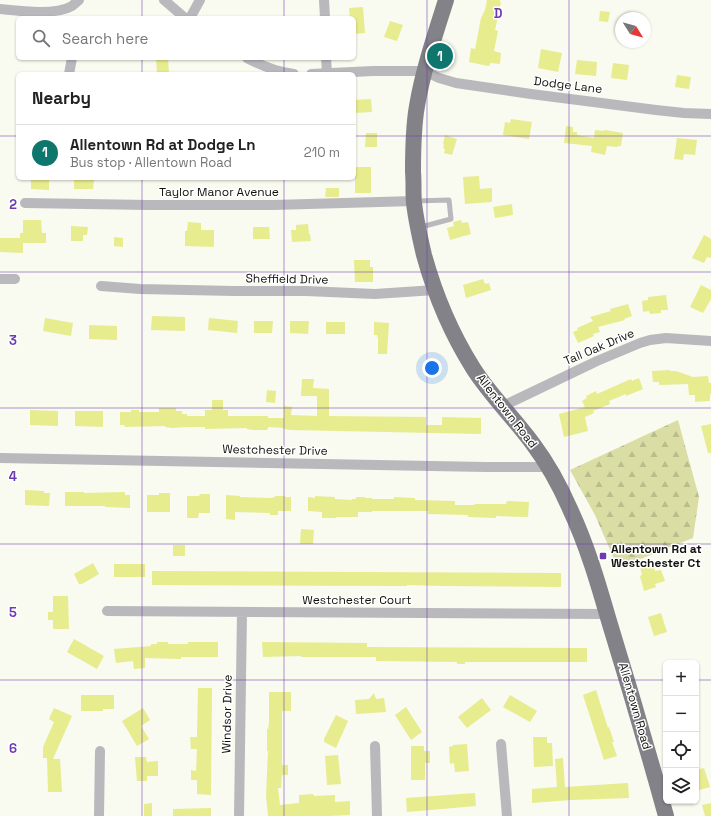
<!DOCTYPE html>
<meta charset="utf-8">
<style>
:root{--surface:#fff;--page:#f2f2f2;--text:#222;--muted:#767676;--line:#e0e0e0;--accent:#0f766e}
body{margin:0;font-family:"Space Grotesk",sans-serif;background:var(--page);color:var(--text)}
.controls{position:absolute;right:12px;bottom:12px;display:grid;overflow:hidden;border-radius:6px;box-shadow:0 1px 3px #0004}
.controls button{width:36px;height:36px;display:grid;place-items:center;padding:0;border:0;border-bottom:1px solid var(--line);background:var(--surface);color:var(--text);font:20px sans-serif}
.compass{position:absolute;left:615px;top:12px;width:36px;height:36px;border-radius:50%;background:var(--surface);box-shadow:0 1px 3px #0004;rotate:127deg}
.you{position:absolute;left:432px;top:368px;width:14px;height:14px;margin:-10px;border:3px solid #fff;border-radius:50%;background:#1a73e8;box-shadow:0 0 0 6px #1a73e833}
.badge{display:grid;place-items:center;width:26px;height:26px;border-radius:50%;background:var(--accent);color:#fff;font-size:13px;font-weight:700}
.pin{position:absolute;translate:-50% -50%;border:2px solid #fff;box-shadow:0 1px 4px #0006}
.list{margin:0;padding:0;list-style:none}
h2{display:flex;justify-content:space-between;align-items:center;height:52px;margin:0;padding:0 16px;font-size:17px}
h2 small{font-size:13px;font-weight:400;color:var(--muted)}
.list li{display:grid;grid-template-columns:26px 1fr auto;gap:12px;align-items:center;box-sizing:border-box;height:56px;padding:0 16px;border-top:1px solid var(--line)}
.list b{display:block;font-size:15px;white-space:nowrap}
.list p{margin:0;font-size:13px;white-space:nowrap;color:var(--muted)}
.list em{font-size:13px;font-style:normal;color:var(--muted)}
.icon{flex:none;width:22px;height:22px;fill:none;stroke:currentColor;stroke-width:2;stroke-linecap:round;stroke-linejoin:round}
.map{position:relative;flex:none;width:711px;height:816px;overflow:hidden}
.search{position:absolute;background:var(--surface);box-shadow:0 1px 3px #0004;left:16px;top:16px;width:340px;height:44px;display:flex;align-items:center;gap:10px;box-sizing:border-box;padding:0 14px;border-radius:6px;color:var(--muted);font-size:15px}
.panel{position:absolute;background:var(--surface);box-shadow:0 1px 3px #0004;left:16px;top:72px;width:340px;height:108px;border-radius:6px}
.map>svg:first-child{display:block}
</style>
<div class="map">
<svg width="711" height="816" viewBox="0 0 711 816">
<defs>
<pattern id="forest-firs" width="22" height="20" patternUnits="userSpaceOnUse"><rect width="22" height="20" fill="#dadea4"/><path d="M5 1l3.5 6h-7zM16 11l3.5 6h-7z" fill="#babd8c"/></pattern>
</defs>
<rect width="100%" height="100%" fill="#f9faf0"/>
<path fill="url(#forest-firs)" d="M678 420 699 497 693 538 618 568 595 515 570 470Z"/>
<path fill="#e7ec8f" d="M487 0H500V2H501L495 30 498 31 494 51 501 53 500 64 490 63V65L488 66 469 62 471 48 475 49 481 18 485 10Z
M363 7 365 33 354 34V18H350L349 8Z
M600 11 610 12 608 22 599 21Z
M390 21 403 25 397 41 384 37Z
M541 49 562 53 558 72 538 68Z
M156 58H168L169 74H157Z
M577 60 597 62 596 76 575 74Z
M613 63 629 65 627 80 611 78Z
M677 75 691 77 689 89 675 87Z
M371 99 372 112 354 113V100Z
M511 119 532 122 529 139 503 135 505 122 510 123Z
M566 126 573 127V132H577V135L594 138 595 130 604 131 605 130 623 133 621 146H618V147L607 146 605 155 591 152 592 146 564 143Z
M366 133H377V147H365Z
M445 135 457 139 452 155 444 153 445 149 443 148 444 144H443Z
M677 138 697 140 695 155 684 154 683 160 674 159Z
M355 167H371V193H355Z
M479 176 480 189 492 188V202L465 204 463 177Z
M31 178H49V190L31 189Z
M74 178H94L93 189H74Z
M326 188H339V197H325Z
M512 204 513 215 495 218 493 207Z
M23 220H41L42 233H46V243H23V253L0 252V238H20V233H23Z
M461 220 462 223 468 222 471 234 450 240 447 228 454 226 453 222Z
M188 222 201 223V230H214V247L185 246V231H187Z
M308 224 309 234H310L311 241 292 242 291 230H296V225Z
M71 226 88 227 87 235H83V241H71Z
M253 227H269L270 239H253Z
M704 235 711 239V258L707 257 704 263 692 258Z
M114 237 123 238V247L114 246Z
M354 260H370V267H373V282H355Z
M483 279 485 284 489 283 491 290 466 298 463 285Z
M701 285 711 290V299L703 313 690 307Z
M666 295 668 310H661V313L650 314 649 311 643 312 642 301 648 300V297Z
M628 304 632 316 624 319 625 320 598 327 600 332 593 334 594 336 578 343 573 332 578 330 577 328 593 321 590 317 611 311 610 309Z
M152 316 185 317V331L151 330Z
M45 318 73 323 71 336 43 331Z
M209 318 238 321 237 333 208 330Z
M254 321H273L272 333H254Z
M290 321H309L308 334 290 333Z
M326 322H345V334H326Z
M374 322 389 323 387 354H378V339L377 335H374Z
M89 325 117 326V340L89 339Z
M670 370V371H676L693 377 708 376 709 383H711V394H710V401L695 402V395H689L688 384 659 385V382H653L652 371Z
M639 378 643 389 626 396V394L609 401 610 404 593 411 594 413 585 417 588 431 564 437 559 414 585 407 582 401 587 398 586 396 596 391 597 394 631 379 632 381Z
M302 379H314L313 388 329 389V416L426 417V425H442V417L481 418V434L290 430 284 429V428L268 427V429H267V430H253L247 429 246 428 205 429V427H187L172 428 165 427V426L125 427 124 425H120V412H131V410H139V412H159V408H176V411H182V414H187V416H205V410H212V400H223V410H228V416H268V418H284V406L292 407 291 415 317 416V396H301Z
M267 390 276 391 275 403 266 402Z
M30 410 58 411V426L30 425Z
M75 411H103V427L75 426Z
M711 424V453H708L701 426Z
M25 490 44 491V493H50L49 506 25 505Z
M65 492H84V493L125 492V495H130V508L105 507V506H65Z
M159 493H170V512H147V495H159Z
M200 494H210V513H199L198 518H187V496H199Z
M226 495 240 496V497L271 498 275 497V496H285V497H291V511H278V515H270V513L235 512V520L226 519Z
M315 496 335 497V499L352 500V499H356V497H365V498H372V499H394V497L415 498V500L455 501V505H474L475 504H506L507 501 529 502 528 517 496 516V518L468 517V515L428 514V511H372V512H358V517H336V518H322V512L308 511V497L315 498Z
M301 529 314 530 313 544H300Z
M173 545H185V556H173Z
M93 563 99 574 82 584H79L74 574Z
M653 563 655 571 661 570 665 581 655 584 656 587 644 591 640 576 642 575 640 567Z
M114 564H145V577H114Z
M152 571 561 573V587L446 586 407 585V586L152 585Z
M53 596H68L69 629H53V620H48V612H53Z
M661 613 667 632 654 636 648 617Z
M74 639 104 656 97 669 67 652Z
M157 642H168V644H188V642H218V657H181V659L145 658V668L134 669 133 661 116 663 114 649 151 646V644H157Z
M262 642 367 643V647L587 648V662H465V664H457V662L376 661V657H301V656L263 657Z
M198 688H212L211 795 197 794V780H191V770L196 771 197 749H191L190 737H197Z
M596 690 608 728 609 727 614 742H612L617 756 604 760 583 695Z
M269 692H291V711H282V765H288V775H282L281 788H278L280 805 299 803V795L313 794 314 796 335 795V802L350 801V815L329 816H268L266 796 268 751H267V729H268L269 723Z
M374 693 376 699 384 698 386 712 356 714 355 700 369 699Z
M81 695H114V709H103V711H81Z
M510 695 537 711 530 722 503 707Z
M482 698 491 710 467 728 458 717Z
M406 707 422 732 411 740 395 715Z
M54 708 72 716 53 759H60L62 792H48L47 758H43V747L54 722 49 719Z
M143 708 150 720 141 726 149 739 137 746 122 721Z
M336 715 348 721 336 748 324 742V739Z
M533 737H547V743H552L553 766 534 767Z
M467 744 469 771 455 772 454 763 450 764 449 747 453 746V745Z
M411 746H424V751H430V763H425V780H411Z
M338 755 341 784 327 785 325 756Z
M135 757H146L147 762 158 761V776H147V781H137Z
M563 758 565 787 628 783 629 798 571 800 532 803V789L557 787 555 759Z
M704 768 710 787 696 791V770Z
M475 793 476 806 407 812 406 798Z
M152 803V816H144V804Z
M711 803V816H705L702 805Z
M211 808V816H173V809Z"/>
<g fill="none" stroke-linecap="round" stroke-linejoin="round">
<path stroke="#b9b8bc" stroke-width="5" d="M415 201 449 200 451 219 421 227"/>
<path stroke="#b9b8bc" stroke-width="10" d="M164 0 185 18
M324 0 325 18
M0 9C19 11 55 16 72 6 74 4 77 2 79 0
M190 18 200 0
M247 58C262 66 276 72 294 74
M326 58 327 73
M69 74 72 58
M311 74 373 71H424L439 78 456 83 531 94 656 110 684 113 711 114
M25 203 149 205H273L414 201
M0 279H15
M101 286 140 289 234 291H306L375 294 435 290
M503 406 597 361 640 343 650 340 666 338 711 341
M0 458 486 467H549
M107 611 607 614
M501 744 507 816
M375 746 377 816
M99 816 100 751
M239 816 242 612"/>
<path stroke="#848289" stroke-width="16" d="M446 0C435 35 423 70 417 106 413 128 413 150 413 172 414 182 413 193 414 203 416 220 420 238 424 255 435 295 451 333 473 368 490 395 514 418 533 444 548 464 560 486 570 509 587 545 598 583 609 621 629 686 648 751 666 816"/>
</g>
<path fill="none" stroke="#6e3ab1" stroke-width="1" stroke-opacity="0.55" d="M142 0V18M284 0V18M427 0V816M569 0V816M142 58V74M284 58V74M0 136H18M354 136H711M142 178V816M284 178V816M0 272H711M0 408H711M0 544H711M0 680H666M696 680H711"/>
<rect fill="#6e3ab1" stroke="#fff" stroke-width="1.5" x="599" y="552" width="8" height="8" rx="2"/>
<g text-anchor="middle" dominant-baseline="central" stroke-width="3" stroke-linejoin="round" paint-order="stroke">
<g font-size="12" fill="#11110e" stroke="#fff">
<text transform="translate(568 85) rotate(7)">Dodge Lane</text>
<text x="219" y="192">Taylor Manor Avenue</text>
<text transform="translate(287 279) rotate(1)">Sheffield Drive</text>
<text transform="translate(599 347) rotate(-23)">Tall Oak Drive</text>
<text transform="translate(507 411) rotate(52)">Allentown Road</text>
<text transform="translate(275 450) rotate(1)">Westchester Drive</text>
<text x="357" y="600">Westchester Court</text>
<text transform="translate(635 706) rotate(74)">Allentown Road</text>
<text transform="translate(227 714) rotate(-89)">Windsor Drive</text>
</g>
<g font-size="12" font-weight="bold" fill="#11110e" stroke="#fff" text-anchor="start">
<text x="611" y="549">Allentown Rd at<tspan x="611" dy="14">Westchester Ct</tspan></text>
</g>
</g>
<g font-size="13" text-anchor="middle" font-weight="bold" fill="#6e3ab1" stroke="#fff" stroke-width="3" stroke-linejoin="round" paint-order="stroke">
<text x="498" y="18">D</text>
<text x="13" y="209">2</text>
<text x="13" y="345">3</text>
<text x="13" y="481">4</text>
<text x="13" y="617">5</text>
<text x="13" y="753">6</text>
</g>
</svg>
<div class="controls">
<button>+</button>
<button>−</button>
<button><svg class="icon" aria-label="locate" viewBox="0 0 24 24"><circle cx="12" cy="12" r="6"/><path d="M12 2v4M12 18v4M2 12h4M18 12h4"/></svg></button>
<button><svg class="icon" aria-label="layers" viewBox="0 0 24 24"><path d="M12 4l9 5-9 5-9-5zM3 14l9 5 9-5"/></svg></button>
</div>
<svg class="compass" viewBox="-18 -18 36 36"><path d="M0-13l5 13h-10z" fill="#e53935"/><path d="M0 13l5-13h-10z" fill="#767676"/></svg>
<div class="you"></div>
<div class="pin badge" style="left:440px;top:56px">1</div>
<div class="search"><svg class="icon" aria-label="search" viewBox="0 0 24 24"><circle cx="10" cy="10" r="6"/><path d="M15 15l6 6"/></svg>Search here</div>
<section class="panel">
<h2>Nearby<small></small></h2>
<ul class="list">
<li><span class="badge">1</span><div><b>Allentown Rd at Dodge Ln</b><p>Bus stop · Allentown Road</p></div><em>210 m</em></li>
</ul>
</section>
</div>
